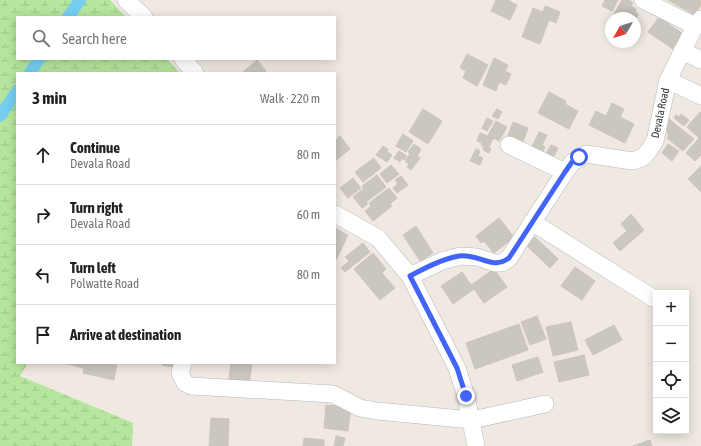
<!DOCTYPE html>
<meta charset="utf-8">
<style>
:root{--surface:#fff;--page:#f6f6f6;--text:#202124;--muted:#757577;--line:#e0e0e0}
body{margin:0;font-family:"Asap Condensed",sans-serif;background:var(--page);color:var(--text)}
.controls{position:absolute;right:12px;bottom:12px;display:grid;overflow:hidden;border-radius:0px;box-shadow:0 2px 10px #0003}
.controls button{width:36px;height:36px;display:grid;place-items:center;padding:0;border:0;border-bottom:1px solid var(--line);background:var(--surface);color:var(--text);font:20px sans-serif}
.compass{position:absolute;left:605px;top:12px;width:36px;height:36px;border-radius:50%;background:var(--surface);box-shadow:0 2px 10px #0003;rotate:231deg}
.stop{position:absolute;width:12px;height:12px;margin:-9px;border:3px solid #4264fb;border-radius:50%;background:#fff}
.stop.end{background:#4264fb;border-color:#fff;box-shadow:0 1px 4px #0008}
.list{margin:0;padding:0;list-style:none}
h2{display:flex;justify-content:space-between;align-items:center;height:52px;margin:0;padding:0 16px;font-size:17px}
h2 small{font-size:13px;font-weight:400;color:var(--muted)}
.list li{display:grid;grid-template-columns:26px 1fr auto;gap:12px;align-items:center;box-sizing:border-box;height:60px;padding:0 16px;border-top:1px solid var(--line)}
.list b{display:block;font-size:15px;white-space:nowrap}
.list p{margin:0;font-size:13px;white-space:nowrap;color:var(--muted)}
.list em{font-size:13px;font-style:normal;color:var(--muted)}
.icon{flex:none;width:22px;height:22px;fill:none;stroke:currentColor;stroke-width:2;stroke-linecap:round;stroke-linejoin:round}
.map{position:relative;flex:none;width:701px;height:446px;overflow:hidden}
.search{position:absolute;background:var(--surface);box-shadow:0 2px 10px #0003;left:16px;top:16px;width:320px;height:44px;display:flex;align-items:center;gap:10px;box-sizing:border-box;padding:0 14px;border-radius:0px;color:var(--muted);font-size:15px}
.panel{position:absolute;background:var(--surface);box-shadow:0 2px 10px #0003;left:16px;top:72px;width:320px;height:292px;border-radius:0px}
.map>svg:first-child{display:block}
</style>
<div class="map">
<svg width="701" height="446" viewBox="0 0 701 446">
<defs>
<pattern id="wetland-marsh" width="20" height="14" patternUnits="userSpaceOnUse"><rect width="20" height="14" fill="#b6e59e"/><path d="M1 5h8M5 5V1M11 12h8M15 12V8" fill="none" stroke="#9dc588"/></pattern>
</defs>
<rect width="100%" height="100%" fill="#efe9e1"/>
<path fill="url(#wetland-marsh)" d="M0 0H110L126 17H17V59H167L180 73H17V363H28L20 376 133 423 132 446H0Z"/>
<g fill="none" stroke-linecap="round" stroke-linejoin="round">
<path stroke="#75cff0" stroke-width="12" d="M68 17 80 0
M30 73 39 59
M0 116 17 91"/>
</g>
<path fill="#cbc7bf" stroke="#cbc5ba" d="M496 0H508L517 5 510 20 491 11Z
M605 0H618L612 11 602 6Z
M622 0H629L633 3 631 6 636 9 635 12 638 14 635 20V18H621L614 14Z
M668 0H700L701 5 695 15Z
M545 6 560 12 556 23 549 20 540 44 522 37 533 8 543 12Z
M659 17 683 34 673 49 648 32Z
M467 54 488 65 477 86 463 78 466 71 460 68Z
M494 58 508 65 505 71 511 74 506 85 499 82 496 91 483 85Z
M257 60 266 71 263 73H244L243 72Z
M549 92 566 101 565 104 578 111 569 129 538 113Z
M612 103 624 109 620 117 634 124 625 143 589 125 596 111 606 116Z
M423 109 442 121 428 144 409 132Z
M497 109 502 112 498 119 492 116Z
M700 112 701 113V155L695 161 686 153 699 138 687 127Z
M681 114 689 120 684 126 674 118 676 115 679 117Z
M487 118 493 121 487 131 482 128Z
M669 119 694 139 683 151 667 138 669 136 667 133 668 131 663 127Z
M496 121 507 127 499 141 488 135Z
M513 122 528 128 522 144 507 138Z
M539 132 547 135 542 145 545 147 542 154 531 149Z
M480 133 493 138 489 147 491 149 489 153 483 150 484 147 481 145 482 143 477 141Z
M403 134 413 141 406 152 396 146Z
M340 136 350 149 335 161V141Z
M414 144 421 149 417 156 420 158 411 170 407 167 409 164 405 161 410 154 408 152Z
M668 144 679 151 672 161 662 153Z
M551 145 558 148 550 163 543 159Z
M383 146 388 149 387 152 392 155 387 162 376 155Z
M476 149 480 151 478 156 483 158 480 165 470 161Z
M399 151 407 156 404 160 402 158 400 162 394 158Z
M374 158 381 168 363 182 355 172Z
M391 165 399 174 387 183 380 174Z
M701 166V192L688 179Z
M377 175 386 187 366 202 368 204 362 208 353 197 364 188 362 186Z
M401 176 408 185 397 193 393 188 398 184 395 180Z
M353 178 361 188 348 198 340 188Z
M389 188 397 198 390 204 392 206 373 221 365 211 371 206 369 203Z
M631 214 644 230 620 251 613 243 627 231 621 224Z
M499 218 514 237 494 253 484 241 481 243 476 236Z
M416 226 433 253 420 261 403 235Z
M335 228 348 235 336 260H335Z
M535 237 558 259 550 268 527 246Z
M363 243 370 252 345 272 341 268 349 261 345 257Z
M373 253 386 269 382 273 395 288 380 300 354 269Z
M575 267 595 281 582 300 561 286Z
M494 269 507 287 484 303 471 285Z
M462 272 474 289 453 304 441 286Z
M537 316 546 339 530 345 521 322Z
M571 322 578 350 553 356 546 327Z
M519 324 528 350 475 369 466 343Z
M614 325 622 340 593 355 585 340Z
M584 355 589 375 559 382 554 362Z
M538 357 543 372 517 381 512 365Z
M64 363H85L84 368Z
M85 363H117L114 380 83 373Z
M163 363H173L172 367 162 365Z
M231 363 252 365 249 383 229 380Z
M326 405 351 407 348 431 324 428Z
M211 418 229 419 228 446H209Z
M336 436 345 438 343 446H334Z
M304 438 324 440V446H303Z
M650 440 652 446H633Z"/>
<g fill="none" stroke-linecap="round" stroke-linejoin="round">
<g stroke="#b4b7c1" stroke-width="18">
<path id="minor" d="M126 0 144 17
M643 0 695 26
M682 51 701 60
M183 59 195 73
M668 80 701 96
M509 145 565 172
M335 214 378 238 410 276 457 368 466 396 476 446
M532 222 653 298
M410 276 442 261 460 256 477 257 495 263H502L509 258 565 172 573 162 586 154 632 161 642 158 647 153 655 141 668 80 695 26 701 19
M183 363 180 373 185 383 191 386 333 394 360 408 377 411 472 420 545 404"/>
</g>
<use href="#minor" stroke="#fff" stroke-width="17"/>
</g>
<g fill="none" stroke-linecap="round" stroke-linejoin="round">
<path stroke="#4264fb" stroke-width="5" d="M466 396 457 368 410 276C425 268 442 259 459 256 479 253 492 271 509 258L565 172 572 162 579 157"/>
</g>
<g text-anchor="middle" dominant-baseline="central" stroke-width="4" stroke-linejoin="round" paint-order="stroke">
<g font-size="11" fill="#2e2e2e" stroke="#fff">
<text transform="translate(660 113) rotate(-78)">Devala Road</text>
</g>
</g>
</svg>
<div class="controls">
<button>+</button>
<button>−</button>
<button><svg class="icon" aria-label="locate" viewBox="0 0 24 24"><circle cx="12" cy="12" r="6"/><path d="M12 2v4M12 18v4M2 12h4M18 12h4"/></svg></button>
<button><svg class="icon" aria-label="layers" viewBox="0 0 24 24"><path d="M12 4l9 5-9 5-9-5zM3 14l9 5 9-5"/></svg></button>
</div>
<svg class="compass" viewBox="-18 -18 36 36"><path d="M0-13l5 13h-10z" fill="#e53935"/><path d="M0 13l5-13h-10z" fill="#757577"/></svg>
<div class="stop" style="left:579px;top:157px"></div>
<div class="stop end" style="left:466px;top:396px"></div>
<div class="search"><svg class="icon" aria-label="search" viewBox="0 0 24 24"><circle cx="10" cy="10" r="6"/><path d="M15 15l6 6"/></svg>Search here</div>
<section class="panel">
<h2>3 min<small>Walk · 220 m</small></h2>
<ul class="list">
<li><svg class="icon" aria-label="ahead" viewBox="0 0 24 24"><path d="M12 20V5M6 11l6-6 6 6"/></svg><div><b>Continue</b><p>Devala Road</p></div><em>80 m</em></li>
<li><svg class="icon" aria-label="right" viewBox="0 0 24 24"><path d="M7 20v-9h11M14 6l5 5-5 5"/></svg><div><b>Turn right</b><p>Devala Road</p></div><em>60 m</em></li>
<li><svg class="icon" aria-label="left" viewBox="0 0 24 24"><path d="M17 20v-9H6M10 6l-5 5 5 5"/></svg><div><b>Turn left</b><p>Polwatte Road</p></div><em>80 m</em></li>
<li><svg class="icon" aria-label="arrive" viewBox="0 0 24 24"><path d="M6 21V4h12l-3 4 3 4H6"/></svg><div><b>Arrive at destination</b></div></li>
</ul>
</section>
</div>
